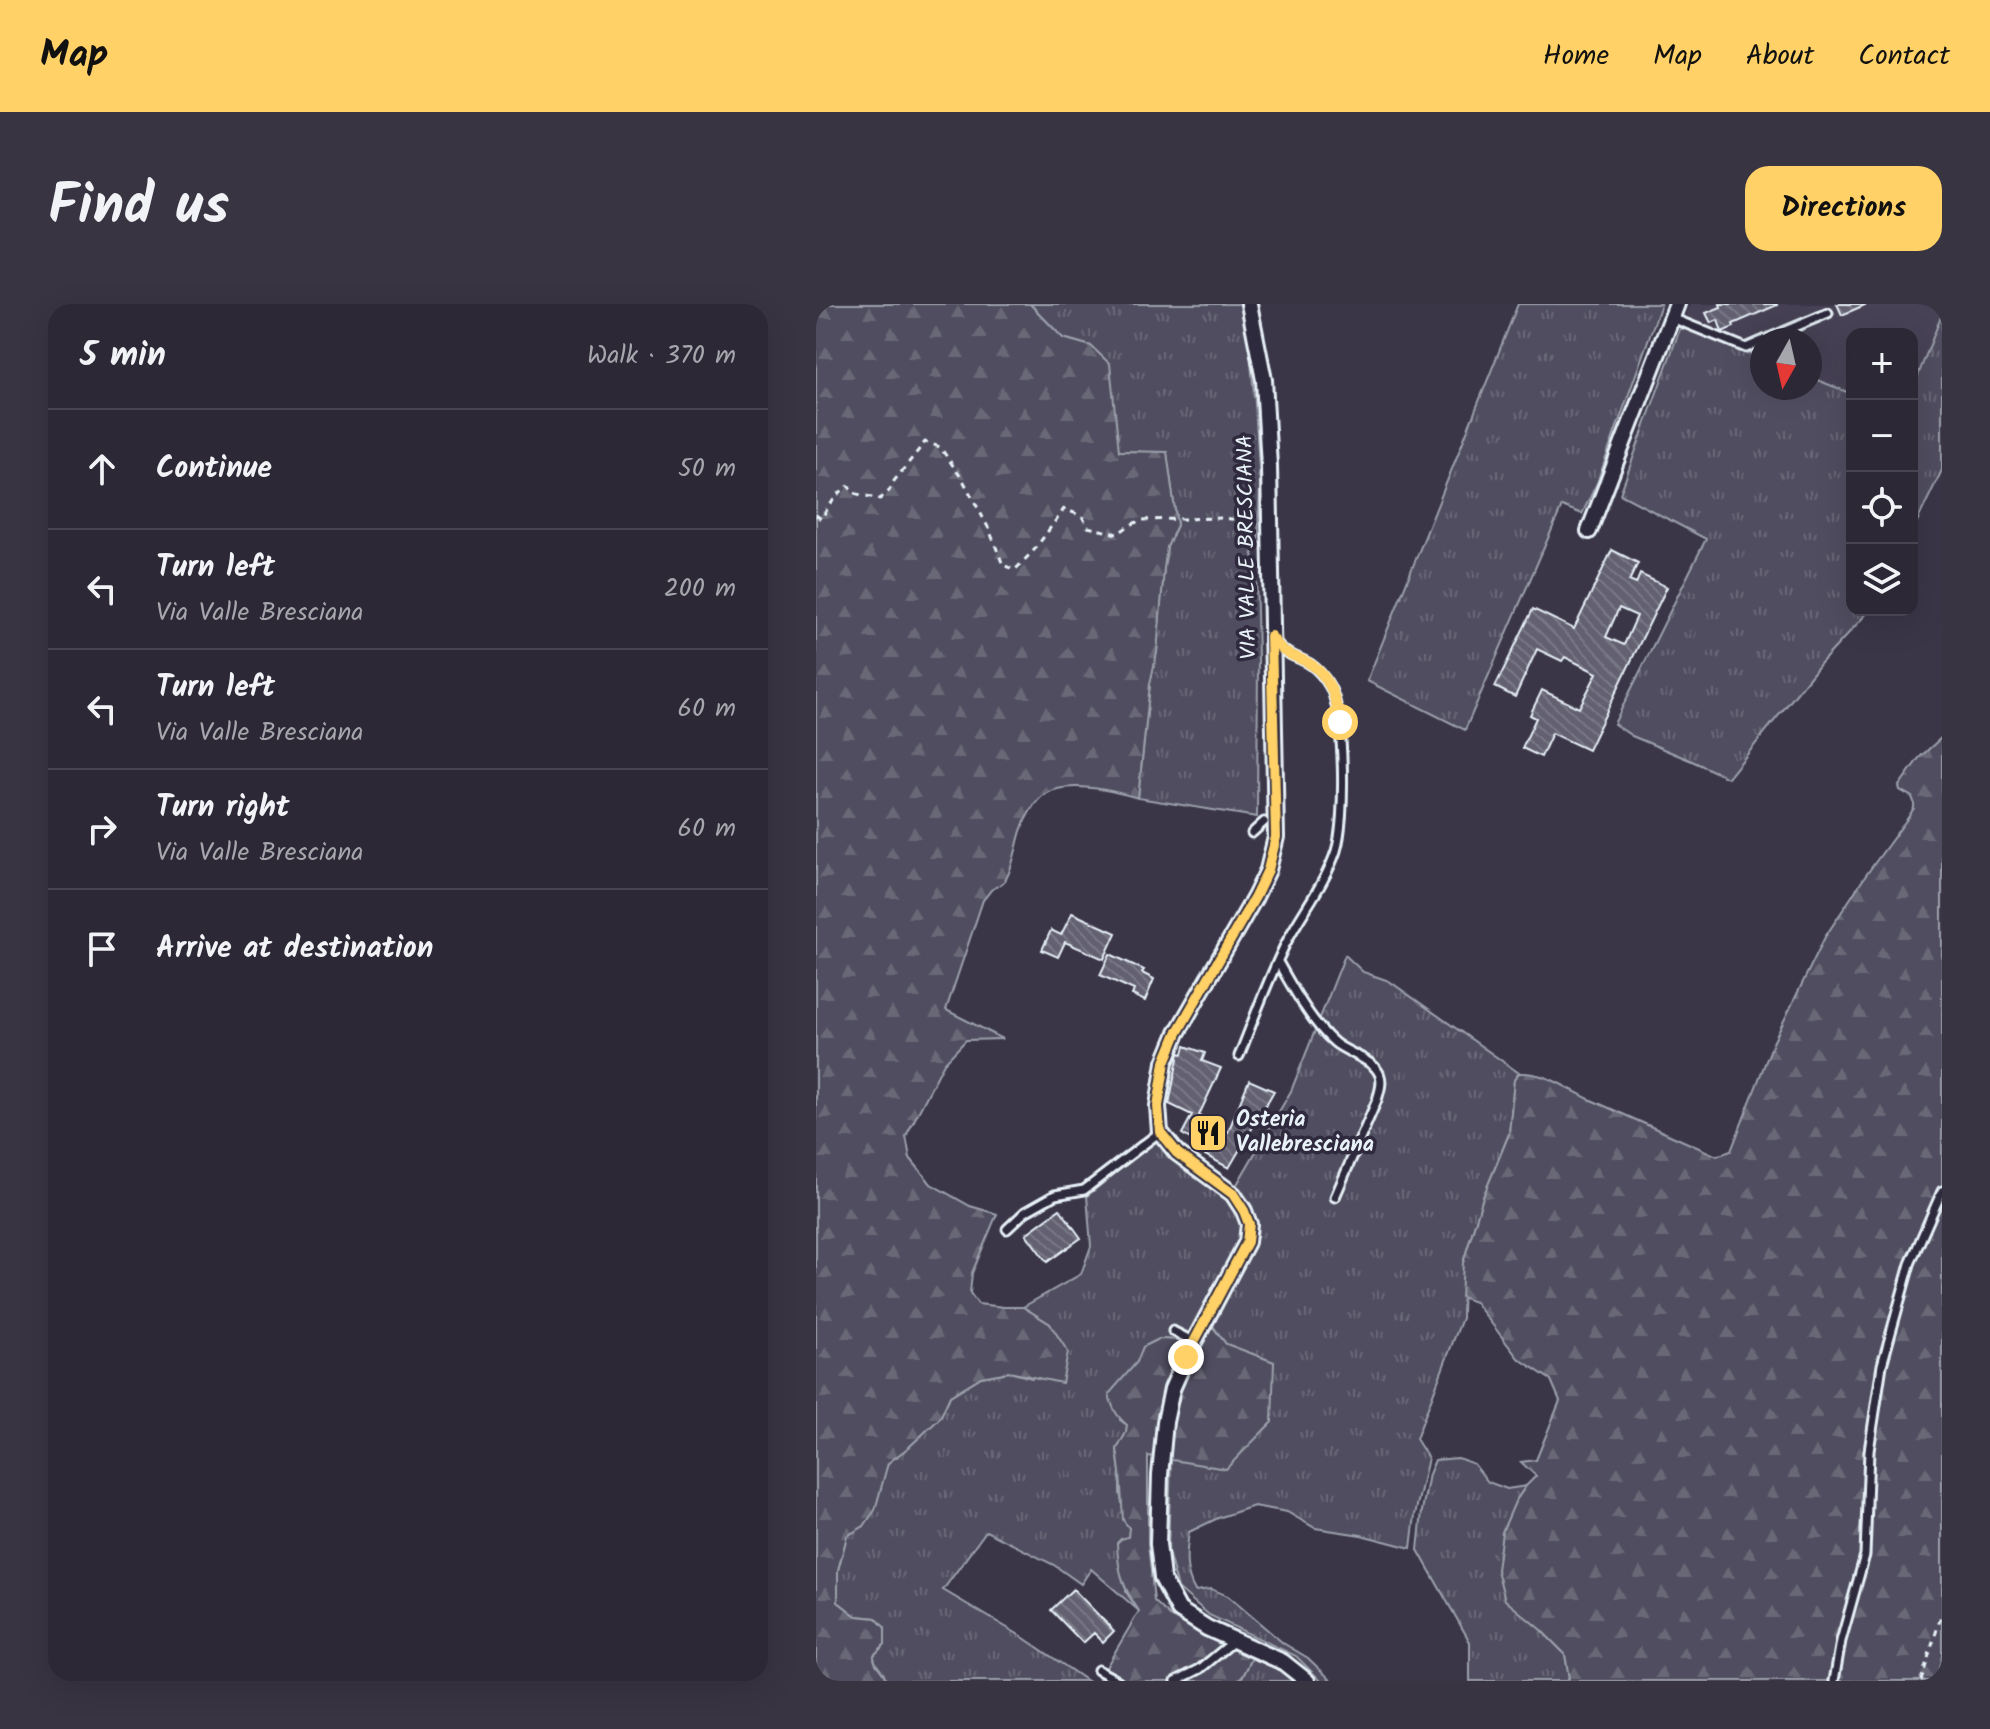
<!DOCTYPE html>
<meta charset="utf-8">
<style>
:root{--surface:#2c2836;--page:#383442;--text:#f1f3f6;--muted:#a6a6ad;--line:#484451;--accent:#ffd166}
body{margin:0;font-family:Kalam,sans-serif;background:var(--page);color:var(--text)}
.controls{position:absolute;right:24px;top:24px;display:grid;overflow:hidden;border-radius:16px;box-shadow:0 8px 32px #0002}
.controls button{width:72px;height:72px;display:grid;place-items:center;padding:0;border:0;border-bottom:2px solid var(--line);background:var(--surface);color:var(--text);font:40px sans-serif}
.compass{position:absolute;left:934px;top:24px;width:72px;height:72px;border-radius:50%;background:var(--surface);box-shadow:0 8px 32px #0002;rotate:188deg}
.stop{position:absolute;width:24px;height:24px;margin:-18px;border:6px solid #ffd166;border-radius:50%;background:#fff}
.stop.end{background:#ffd166;border-color:#fff;box-shadow:0 2px 8px #0008}
.list{margin:0;padding:0;list-style:none}
h2{display:flex;justify-content:space-between;align-items:center;height:104px;margin:0;padding:0 32px;font-size:34px}
h2 small{font-size:26px;font-weight:400;color:var(--muted)}
.list li{display:grid;grid-template-columns:52px 1fr auto;gap:24px;align-items:center;box-sizing:border-box;height:120px;padding:0 32px;border-top:2px solid var(--line)}
.list b{display:block;font-size:30px;white-space:nowrap}
.list p{margin:0;font-size:26px;white-space:nowrap;color:var(--muted)}
.list em{font-size:26px;font-style:normal;color:var(--muted)}
.icon{flex:none;width:44px;height:44px;fill:none;stroke:currentColor;stroke-width:2;stroke-linecap:round;stroke-linejoin:round}
.map{position:relative;flex:none;width:1126px;height:1377px;overflow:hidden;border-radius:24px}
header{display:flex;align-items:center;gap:48px;box-sizing:border-box;height:112px;padding:0 40px;background:var(--accent);color:#111}
header strong{font-size:38px}
nav{display:flex;gap:44px;margin-inline-start:auto;font-size:28px}
.intro{display:flex;align-items:center;justify-content:space-between;box-sizing:border-box;height:192px;padding:0 48px}
h1{margin:0;font-size:56px}
.button{padding:20px 36px;border-radius:24px;background:var(--accent);color:#111;font-size:28px;font-weight:700}
main{display:flex;gap:48px;padding:0 48px}
aside{flex:1;background:var(--surface);border-radius:24px;box-shadow:0 8px 32px #0002}
.map>svg:first-child{display:block}
</style>
<header>
<strong>Map</strong>
<nav><a>Home</a><a>Map</a><a>About</a><a>Contact</a></nav>
</header>
<div class="intro"><h1>Find us</h1><a class="button">Directions</a></div>
<main>
<aside>
<h2>5 min<small>Walk · 370 m</small></h2>
<ul class="list">
<li><svg class="icon" aria-label="ahead" viewBox="0 0 24 24"><path d="M12 20V5M6 11l6-6 6 6"/></svg><div><b>Continue</b></div><em>50 m</em></li>
<li><svg class="icon" aria-label="left" viewBox="0 0 24 24"><path d="M17 20v-9H6M10 6l-5 5 5 5"/></svg><div><b>Turn left</b><p>Via Valle Bresciana</p></div><em>200 m</em></li>
<li><svg class="icon" aria-label="left" viewBox="0 0 24 24"><path d="M17 20v-9H6M10 6l-5 5 5 5"/></svg><div><b>Turn left</b><p>Via Valle Bresciana</p></div><em>60 m</em></li>
<li><svg class="icon" aria-label="right" viewBox="0 0 24 24"><path d="M7 20v-9h11M14 6l5 5-5 5"/></svg><div><b>Turn right</b><p>Via Valle Bresciana</p></div><em>60 m</em></li>
<li><svg class="icon" aria-label="arrive" viewBox="0 0 24 24"><path d="M6 21V4h12l-3 4 3 4H6"/></svg><div><b>Arrive at destination</b></div></li>
</ul>
</aside>
<div class="map">
<svg width="1126" height="1377" viewBox="0 0 1126 1377">
<defs>
<pattern id="grass-tufts" width="24" height="20" patternUnits="userSpaceOnUse" patternTransform="scale(2)"><rect width="24" height="20" fill="#504e5f"/><path d="M3 7l-1-3M5 7V3M7 7l1-3M15 17l-1-3M17 17v-4M19 17l1-3" fill="none" stroke="#696877"/></pattern>
<pattern id="forest-firs" width="22" height="20" patternUnits="userSpaceOnUse" patternTransform="scale(2)"><rect width="22" height="20" fill="#504e5f"/><path d="M5 1l3.5 6h-7zM16 11l3.5 6h-7z" fill="#696877"/></pattern>
<pattern id="building-back-hatch" width="6" height="6" patternUnits="userSpaceOnUse" patternTransform="scale(2)"><rect width="6" height="6" fill="#636171"/><path d="M-1 5l2 2M0 0l6 6M5-1l2 2" fill="none" stroke="#797886"/></pattern>
</defs>
<rect width="100%" height="100%" fill="#3a3648"/>
<filter id="ink" filterUnits="userSpaceOnUse"><feTurbulence type="fractalNoise" baseFrequency=".0125" numOctaves="2"/><feDisplacementMap in="SourceGraphic" scale="16" xChannelSelector="R" yChannelSelector="G"/><feConvolveMatrix kernelMatrix="1 2 1 2 8 2 1 2 1" color-interpolation-filters="sRGB"/></filter>
<g filter="url(#ink)">
<path fill="#464354" d="M874 0H1126V10L1096 87V30H1036V90L994 73V36H946V54L865 22Z"/>
<path fill="url(#grass-tufts)" stroke="#9ca0ac" stroke-width="2" d="M214 0H429L439 99 444 181 442 241 437 250 440 263 442 353 441 513 322 494 334 380 341 348 348 264 351 243 361 221 351 149 303 147 275 42 247 34Z
M702 0H845L781 179 766 210 746 202 649 426 551 377Z
M1126 10V166L1096 228V87Z
M865 22 946 54V84H994V73L1036 90V306H1054L1005 359 912 474 876 457 816 432 798 420 890 235 804 190Z
M529 651 547 668 573 677 703 769 698 776 693 830 667 893 647 959 646 1014 600 1135 612 1154 599 1211 595 1244 545 1231 499 1224 471 1208 438 1202 402 1214 373 1228C370 1249 368 1268 379 1287L395 1285 412 1292 467 1339 492 1354 516 1377H505L480 1352 393 1311 362 1284 352 1248 355 1155 410 1165 458 1058 410 1040 397 1022C409 996 445 936 438 908 436 898 427 890 420 882L475 787Z
M343 834 407 887 427 914 424 938 389 1013 375 1029 364 1036 343 1035 327 1043 321 1058 309 1074 304 1116 311 1121 310 1129 301 1145 304 1168V1190L313 1224 310 1288 323 1307 275 1265 265 1280 238 1261 170 1227 127 1286 205 1332 271 1377H70C69 1366 57 1363 58 1351L69 1340 60 1314 40 1312 22 1298V1266L31 1232 48 1222 72 1159 93 1143 124 1114 134 1092 165 1073 193 1068 216 1074 234 1020 207 1003 265 970 275 942 271 892Z
M642 1154 658 1160 672 1178 691 1185 710 1182 699 1198 725 1326 749 1350 753 1374 751 1377H654V1338L602 1246 606 1207 613 1170 619 1156Z
M437 1352 475 1371 481 1377H422L427 1372Z"/>
<path fill="url(#forest-firs)" stroke="#9ca0ac" stroke-width="2" d="M0 0H214L247 34 275 42 294 60 303 147 351 148 361 221 351 243 348 264 341 348 334 380 322 494C298 487 252 476 229 490 218 498 209 514 205 527 200 543 198 560 190 575 186 581 181 582 175 586 174 587 169 594 167 596L130 706 187 735 150 736 128 759 90 832 94 854 115 880 154 902 181 910 156 969 154 989 162 1000 188 1003H207L234 1020 252 1048 246 1079 193 1068 165 1073 134 1092 124 1114 93 1143 72 1159 59 1206 48 1222 31 1232 22 1266V1298L40 1312 60 1314 69 1324V1340L58 1351C57 1363 69 1366 70 1377H0Z
M1126 433V1352L1122 1369 1123 1377H751L753 1374 749 1350 725 1326 689 1296 681 1266 686 1228 699 1198 710 1182 720 1172 705 1158 720 1156 744 1097 735 1076 702 1054 659 998 645 993 647 959 667 893 693 830 698 776 703 769C730 768 750 784 773 795 816 814 858 833 901 852L915 847 957 739 1009 633 1050 571 1091 515 1098 504V498L1096 493 1084 486 1083 482 1103 454Z
M389 1013 410 1040 458 1058 456 1118 410 1165 332 1152V1238L338 1297 354 1312 437 1352 427 1372 422 1377H282L323 1307C307 1283 302 1269 301 1239L305 1235 312 1233 313 1224 307 1216 304 1168 301 1145 310 1129 311 1121C300 1112 296 1103 293 1090L321 1058 327 1043 343 1035 364 1036 375 1029Z"/>
<path fill="url(#building-back-hatch)" stroke="#e8f1f8" stroke-width="2" fill-rule="evenodd" d="M904 0H961V1L917 20 918 23 906 28 902 16 895 19 890 9 905 3Z
M1021 0H1051L1026 11Z
M796 246 822 259 813 277 820 280 824 270 851 283 772 446 736 429 725 453 706 444 720 414 714 411 726 386 763 404 781 369 749 353 746 357 721 345 699 393 679 383 717 305 758 325ZM803 304 821 312 808 341 790 333Z
M256 609 300 629 288 655 249 638 242 653 226 646 235 626 245 631Z
M294 650 328 666 326 669 338 675 329 697 316 691 318 686 284 671Z
M369 742 389 749 386 757 405 764 383 811 412 828 433 776 458 787 413 864 389 851 391 845 366 830 376 811 353 800 363 749 367 750Z
M244 905 265 934 231 958 210 930Z
M257 1285 298 1327 287 1338 278 1329 267 1339 235 1306Z"/>
<g fill="none" stroke-linecap="round" stroke-linejoin="round">
<g stroke="#e8f1f8" stroke-width="13">
<path id="lane" d="M856 14 930 44 946 37
M948 36 1012 9
M436 529 448 518
M462 658C476 683 497 721 519 739 530 748 554 755 561 766 568 775 564 786 561 796L519 893
M423 752C438 715 452 675 470 639 486 608 509 580 520 547 530 516 529 411 514 383 509 374 503 366 494 360 480 351 470 353 459 337
M191 925 209 908 239 891 268 886 344 828
M357 1027 378 1038
M282 1366 302 1377
M360 1377 384 1365 418 1337
M1018 1377 1025 1337 1049 1251 1053 1147 1066 1061 1094 960 1126 887"/>
</g>
<g stroke="#e8f1f8" stroke-width="20">
<path id="street" d="M433 0 448 76 453 162 460 533 452 566 439 593 361 729 349 758 342 802 344 828 361 849 417 890 428 907 433 920 431 938 370 1053 356 1085 349 1118 344 1171 342 1240 346 1274 363 1306 391 1324 467 1358 491 1377
M773 227 861 0"/>
</g>
<path stroke="#e8f1f8" stroke-width="3" stroke-dasharray="6 6" stroke-linecap="butt" d="M424 192 436 217
M0 211 5 215C13 203 20 189 33 182L37 189 64 195 73 187 78 177 109 138 124 143 147 176 173 225 187 261 199 266 219 245 248 205 266 212 272 223 301 230 314 221 326 216 405 214 435 217
M1105 1377 1126 1309"/>
<use href="#lane" stroke="#2f2a3d" stroke-width="7"/>
<use href="#street" stroke="#2f2a3d" stroke-width="14"/>
</g>
</g>
<g fill="none" stroke-linecap="round" stroke-linejoin="round" filter="url(#ink)">
<path stroke="#ffd166" stroke-width="10" d="M370 1053 431 938 433 920 428 907 417 890 361 849 344 828 342 802 349 758 361 729 439 593 452 566 460 533 455 332C468 351 472 349 491 358 514 370 520 395 524 418"/>
</g>
<defs>
<g id="restaurant-square" transform="scale(2)"><rect x="-9" y="-9" width="18" height="18" rx="4" fill="#ffd166" stroke="#2f2a3d"/><path d="M-5-6h1v4h1v-4h1v4h1v-4h1v5L-1.5 .5V6h-2V.5L-5-1ZM5-6V6H3V1.5H1.5Q1.5-4 5-6Z" fill="#111"/></g>
</defs>
<g fill-rule="evenodd">
<use href="#restaurant-square" x="392" y="829"/>
</g>
<g text-anchor="middle" dominant-baseline="central" stroke-width="7" stroke-linejoin="round" paint-order="stroke">
<g font-size="22" fill="#e8f1f8" stroke="#2f2a3d">
<text transform="translate(432 243) rotate(-91)">VIA VALLE BRESCIANA</text>
</g>
<g font-size="22" font-weight="bold" fill="#e8f1f8" stroke="#2f2a3d" text-anchor="start">
<text x="420" y="816">Osteria<tspan x="420" dy="25">Vallebresciana</tspan></text>
</g>
</g>
</svg>
<div class="controls">
<button>+</button>
<button>−</button>
<button><svg class="icon" aria-label="locate" viewBox="0 0 24 24"><circle cx="12" cy="12" r="6"/><path d="M12 2v4M12 18v4M2 12h4M18 12h4"/></svg></button>
<button><svg class="icon" aria-label="layers" viewBox="0 0 24 24"><path d="M12 4l9 5-9 5-9-5zM3 14l9 5 9-5"/></svg></button>
</div>
<svg class="compass" viewBox="-18 -18 36 36"><path d="M0-13l5 13h-10z" fill="#e53935"/><path d="M0 13l5-13h-10z" fill="#a6a6ad"/></svg>
<div class="stop" style="left:524px;top:418px"></div>
<div class="stop end" style="left:370px;top:1053px"></div>
</div>
</main>
